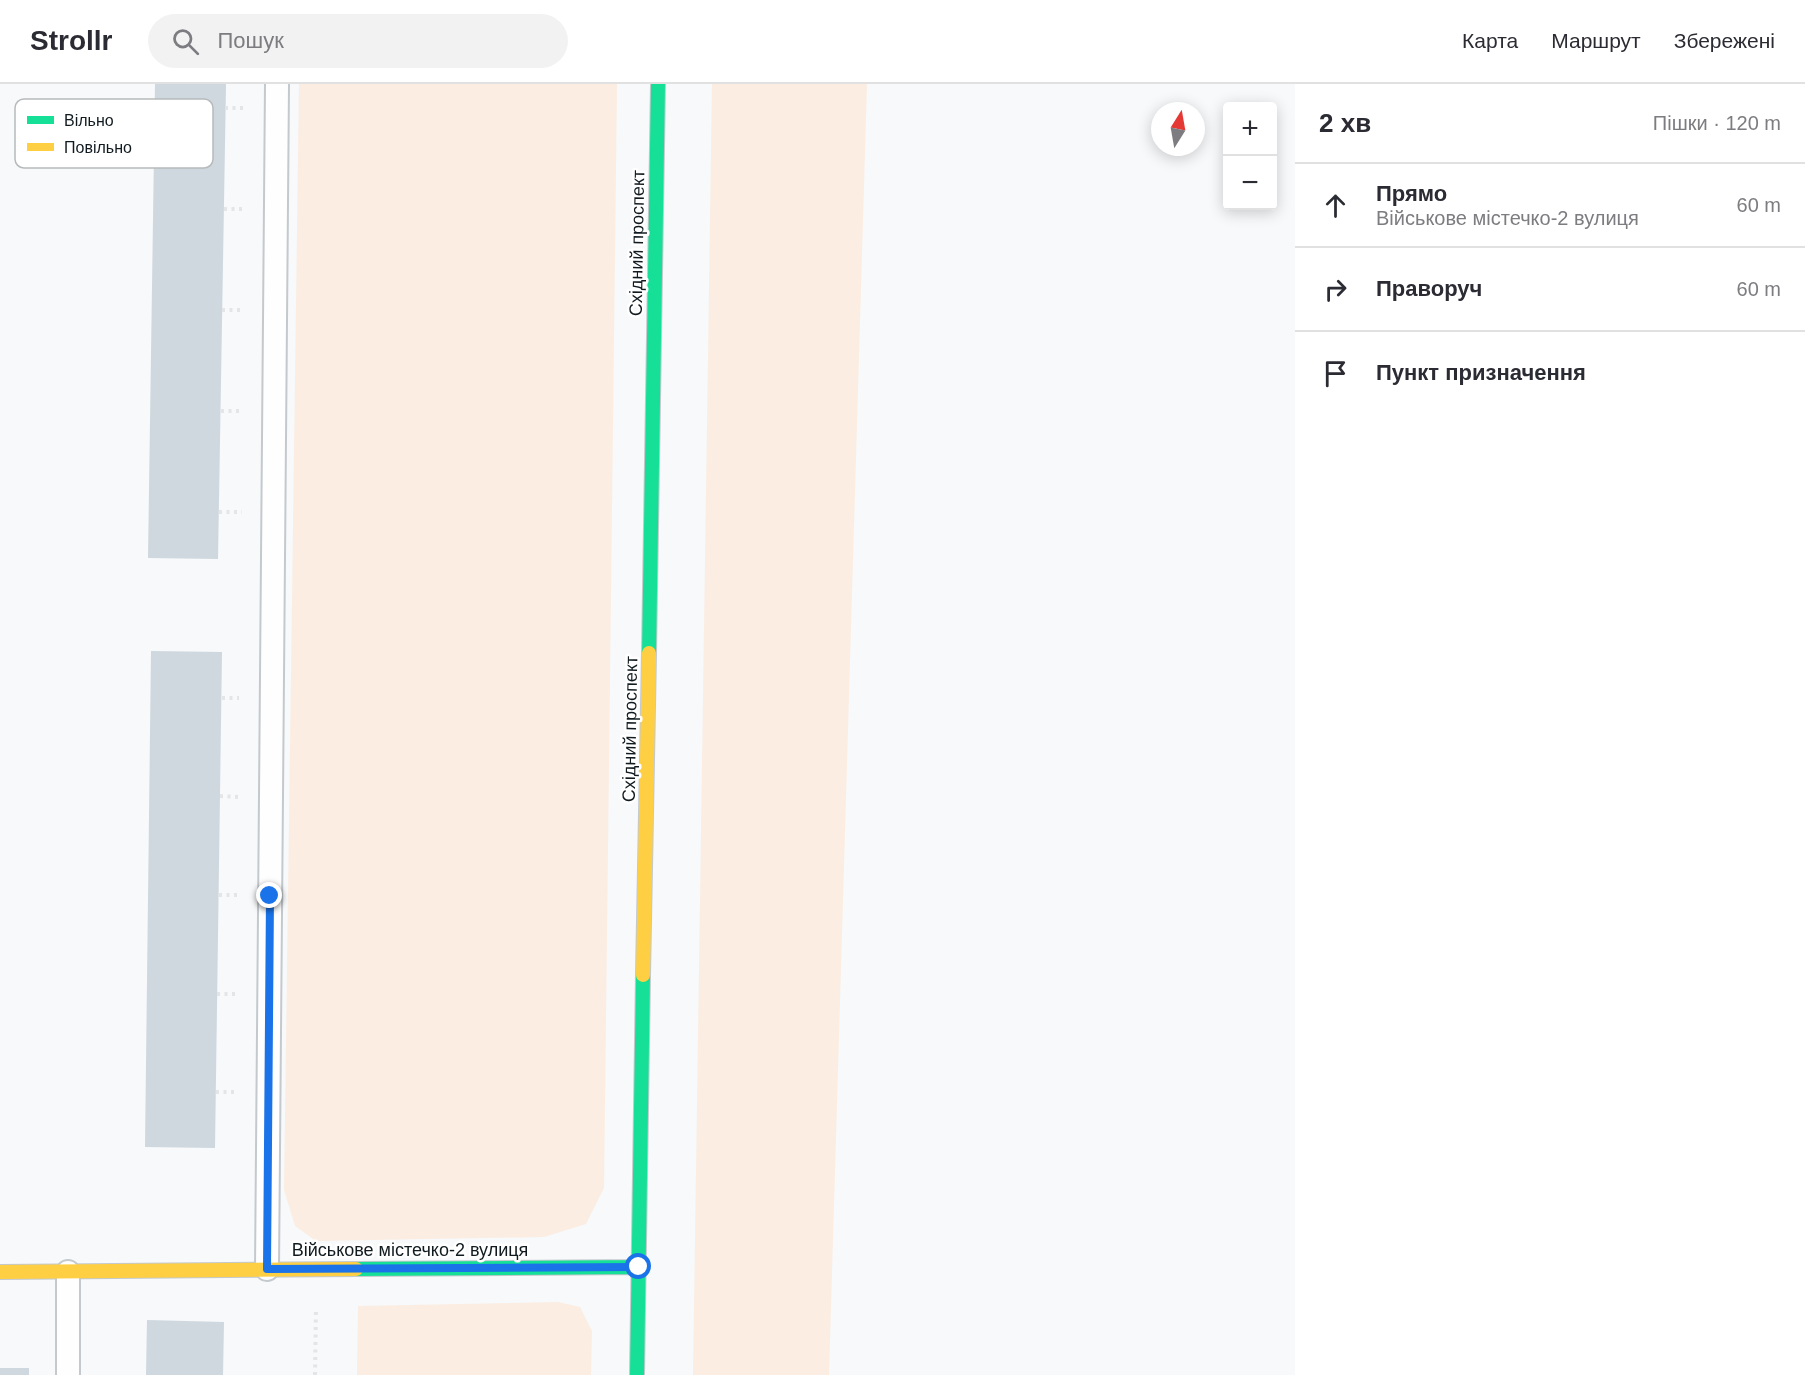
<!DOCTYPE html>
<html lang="uk">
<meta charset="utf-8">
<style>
:root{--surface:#fff;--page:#f2f2f3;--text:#2b2b33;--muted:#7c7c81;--line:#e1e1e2}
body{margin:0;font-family:Helvetica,sans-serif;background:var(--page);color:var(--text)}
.controls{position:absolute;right:18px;top:18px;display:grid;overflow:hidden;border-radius:6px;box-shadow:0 3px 15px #0003}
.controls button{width:54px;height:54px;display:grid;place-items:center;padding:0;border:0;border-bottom:2px solid var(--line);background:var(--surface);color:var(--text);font:30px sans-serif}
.compass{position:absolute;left:1151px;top:18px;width:54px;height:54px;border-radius:50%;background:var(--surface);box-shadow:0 3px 15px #0003;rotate:11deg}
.stop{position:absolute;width:18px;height:18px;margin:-14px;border:4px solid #1a73e8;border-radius:50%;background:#fff}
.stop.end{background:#1a73e8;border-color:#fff;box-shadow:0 2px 6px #0008}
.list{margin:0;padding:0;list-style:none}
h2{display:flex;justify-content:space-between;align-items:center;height:78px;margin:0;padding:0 24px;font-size:26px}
h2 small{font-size:20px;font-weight:400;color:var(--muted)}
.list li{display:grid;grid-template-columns:39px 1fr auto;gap:18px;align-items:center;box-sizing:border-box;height:84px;padding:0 24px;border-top:2px solid var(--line)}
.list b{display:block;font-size:22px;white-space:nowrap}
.list p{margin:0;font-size:20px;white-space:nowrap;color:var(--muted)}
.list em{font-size:20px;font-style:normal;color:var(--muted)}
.icon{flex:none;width:33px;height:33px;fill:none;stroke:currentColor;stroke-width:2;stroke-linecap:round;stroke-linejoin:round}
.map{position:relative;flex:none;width:1295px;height:1291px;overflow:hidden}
header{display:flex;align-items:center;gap:36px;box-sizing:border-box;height:84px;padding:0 30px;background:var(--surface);border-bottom:2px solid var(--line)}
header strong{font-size:28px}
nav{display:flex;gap:33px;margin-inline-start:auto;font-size:21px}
.search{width:420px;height:54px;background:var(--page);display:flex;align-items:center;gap:15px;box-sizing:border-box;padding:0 21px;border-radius:33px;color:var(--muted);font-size:22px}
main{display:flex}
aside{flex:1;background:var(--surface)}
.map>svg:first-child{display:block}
</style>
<header>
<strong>Strollr</strong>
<div class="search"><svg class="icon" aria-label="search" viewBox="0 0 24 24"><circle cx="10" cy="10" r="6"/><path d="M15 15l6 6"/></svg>Пошук</div>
<nav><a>Карта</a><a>Маршрут</a><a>Збережені</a></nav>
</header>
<main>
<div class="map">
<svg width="1295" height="1291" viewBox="0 0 1295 1291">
<rect width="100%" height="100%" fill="#f7f9fb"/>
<path fill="#fbede2" d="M299 0H617L604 1104 586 1140 544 1153 316 1157 295 1142 284 1106Z
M712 0H867L829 1291H693Z
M558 1218 580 1223 592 1247 591 1291H357L358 1222Z"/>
<path fill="#ced8de" d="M155 0H226L218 475 148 474Z
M151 567 222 568 215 1064 145 1063Z
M147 1236 224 1238 223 1291H146Z
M0 1284H29V1291H0Z"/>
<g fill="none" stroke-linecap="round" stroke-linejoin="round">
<g stroke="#c4c9cd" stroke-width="26">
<path id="lane" d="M267 1185 277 0
M68 1291V1188"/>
</g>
<g stroke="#c4c9cd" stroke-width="16">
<path id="fast" d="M649 569 658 0
M356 1185 639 1183
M637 1291 643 891"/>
</g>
<g stroke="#c4c9cd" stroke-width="16">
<path id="slow" d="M643 891 649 569
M0 1188 356 1185"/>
</g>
<path stroke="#e3e5e6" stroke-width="4" stroke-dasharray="3 4.5" stroke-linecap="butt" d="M225 24H246
M224 125H244
M222 226H243
M221 327H241
M219 428H242
M222 614H239
M220 712 240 713
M219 811H239
M217 910H237
M216 1008H236
M315 1291 316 1224"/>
<use href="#lane" stroke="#fefefe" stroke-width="22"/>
<use href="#fast" stroke="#16e098" stroke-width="14"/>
<use href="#slow" stroke="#ffcf43" stroke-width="14"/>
</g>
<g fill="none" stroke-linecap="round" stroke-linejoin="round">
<path stroke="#1a73e8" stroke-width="8" d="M270 812 267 1185 639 1183"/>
</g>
<g text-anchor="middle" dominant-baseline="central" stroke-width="5" stroke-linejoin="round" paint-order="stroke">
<g font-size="18" fill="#101a1f" stroke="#fff">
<text transform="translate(637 159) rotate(-89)">Східний проспект</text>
<text transform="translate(630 645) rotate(-89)">Східний проспект</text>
<text x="410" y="1166">Військове містечко-2 вулиця</text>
</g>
</g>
<rect x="15" y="15" width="198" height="69" rx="9" fill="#fff" stroke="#b7babc" stroke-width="1.5"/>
<rect x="27" y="32" width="27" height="8" fill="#16e098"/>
<rect x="27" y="59" width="27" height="8" fill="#ffcf43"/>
<g font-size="16" fill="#101a1f">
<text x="64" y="42">Вільно</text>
<text x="64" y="69">Повільно</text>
</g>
</svg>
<div class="controls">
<button>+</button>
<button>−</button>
</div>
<svg class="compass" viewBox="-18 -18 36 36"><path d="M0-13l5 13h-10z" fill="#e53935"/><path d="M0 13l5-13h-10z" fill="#7c7c81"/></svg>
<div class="stop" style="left:639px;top:1183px"></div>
<div class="stop end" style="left:270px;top:812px"></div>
</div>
<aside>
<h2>2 хв<small>Пішки · 120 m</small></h2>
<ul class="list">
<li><svg class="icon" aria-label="ahead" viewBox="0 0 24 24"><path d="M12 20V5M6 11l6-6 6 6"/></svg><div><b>Прямо</b><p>Військове містечко-2 вулиця</p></div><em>60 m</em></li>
<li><svg class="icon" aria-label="right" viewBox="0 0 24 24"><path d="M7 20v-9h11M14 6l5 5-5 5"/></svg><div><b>Праворуч</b></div><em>60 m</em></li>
<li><svg class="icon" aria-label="arrive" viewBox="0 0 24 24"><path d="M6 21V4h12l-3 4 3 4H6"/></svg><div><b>Пункт призначення</b></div></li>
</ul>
</aside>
</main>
